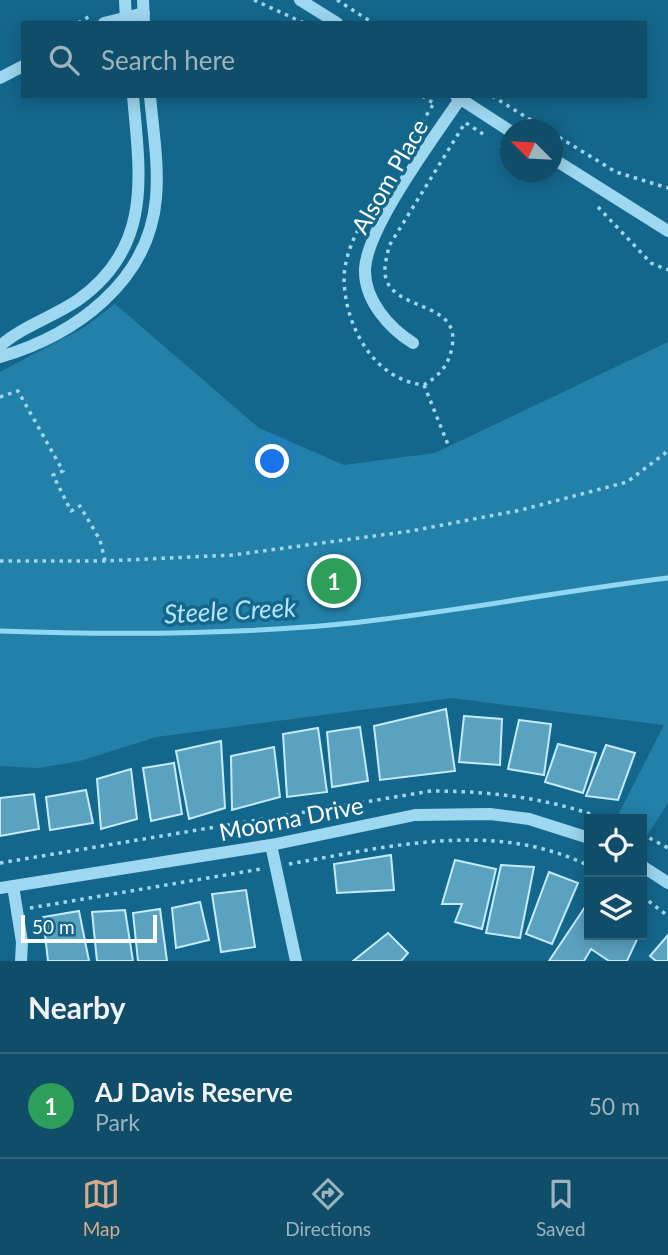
<!DOCTYPE html>
<style>
:root{--surface:#0f4d69;--page:#1d5771;--text:#f1f3f6;--muted:#9bb4c0;--line:#2f647d;--accent:#d6ab8b}
body{margin:0;font-family:Lato,sans-serif;background:var(--page);color:var(--text)}
.controls{position:absolute;right:21px;bottom:21px;display:grid;overflow:hidden;border-radius:0px;box-shadow:0 4px 18px #0003}
.controls button{width:63px;height:63px;display:grid;place-items:center;padding:0;border:0;border-bottom:2px solid var(--line);background:var(--surface);color:var(--text);font:35px sans-serif}
.compass{position:absolute;left:500px;top:119px;width:63px;height:63px;border-radius:50%;background:var(--surface);box-shadow:0 4px 18px #0003;rotate:294deg}
.scale{position:absolute;left:21px;bottom:18px;width:136px;box-sizing:border-box;padding-left:7px;border:4px solid #fff;border-top:0;font-size:19px;line-height:24px;white-space:nowrap;color:#fff;-webkit-text-stroke:5px #14678c;paint-order:stroke}
.you{position:absolute;left:273px;top:462px;width:24px;height:24px;margin:-18px;border:5px solid #fff;border-radius:50%;background:#1a73e8;box-shadow:0 0 0 10px #1a73e833}
.badge{display:grid;place-items:center;width:46px;height:46px;border-radius:50%;background:var(--accent);color:#fff;font-size:23px;font-weight:700}
.pin{position:absolute;translate:-50% -50%;border:4px solid #fff;box-shadow:0 2px 7px #0006}
.list{margin:0;padding:0;list-style:none}
h2{display:flex;justify-content:space-between;align-items:center;height:91px;margin:0;padding:0 28px;font-size:30px}
h2 small{font-size:23px;font-weight:400;color:var(--muted)}
.list li{display:grid;grid-template-columns:46px 1fr auto;gap:21px;align-items:center;box-sizing:border-box;height:105px;padding:0 28px;border-top:2px solid var(--line)}
.list b{display:block;font-size:26px;white-space:nowrap}
.list p{margin:0;font-size:23px;white-space:nowrap;color:var(--muted)}
.list em{font-size:23px;font-style:normal;color:var(--muted)}
.icon{flex:none;width:38px;height:38px;fill:none;stroke:currentColor;stroke-width:2;stroke-linecap:round;stroke-linejoin:round}
.map{position:relative;flex:none;width:668px;height:961px;overflow:hidden}
.search{position:absolute;background:var(--surface);box-shadow:0 4px 18px #0003;left:21px;right:21px;top:21px;height:77px;display:flex;align-items:center;gap:18px;box-sizing:border-box;padding:0 24px;border-radius:0px;color:var(--muted);font-size:26px}
.sheet{height:196px;background:var(--surface)}
nav{display:flex;justify-content:space-around;align-items:center;box-sizing:border-box;height:98px;border-top:2px solid var(--line);background:var(--surface);font-size:19px;color:var(--muted)}
nav a{display:grid;justify-items:center;gap:4px}
nav .on{color:var(--accent)}
.map>svg:first-child{display:block}
</style>
<div class="map">
<svg width="668" height="961" viewBox="0 0 668 961">
<rect width="100%" height="100%" fill="#14678c"/>
<path fill="#2381a9" d="M115 304 259 428 344 465 435 453 668 342V803L648 834 642 831V819H616L664 725 452 698 156 737 80 761 38 768 0 766V372L85 327Z"/>
<g fill="none" stroke-linecap="round" stroke-linejoin="round">
<path stroke="#8fd7f3" stroke-width="5" d="M0 631C114 635 228 635 341 624 451 613 559 591 668 578"/>
</g>
<path fill="#5ba2c1" stroke="#c4ebfb" stroke-width="2" d="M446 709 455 771 380 780 374 726Z
M464 716 502 719 500 765 459 762Z
M519 720 551 724 544 775 508 769Z
M360 727 368 781 332 787 327 732Z
M318 728 327 792 287 797 283 734Z
M221 741 225 808 189 819 176 751Z
M558 744 596 753 583 793 545 782Z
M606 745 635 753 618 800 586 796Z
M274 747 280 797 232 810 231 756Z
M174 763 182 814 151 821 143 768Z
M131 769 137 819 101 829 97 779Z
M86 790 93 823 50 830 46 797Z
M34 794 39 829 0 836V798Z
M391 855 394 890 337 893 334 864Z
M455 860 496 869 482 929 455 922 462 904H442Z
M501 865 534 867 520 938 486 933Z
M549 872 578 883 552 944 526 934Z
M246 890 255 947 221 952 212 894Z
M589 901V935H639L627 961H609L591 949 584 961H549Z
M200 902 209 940 176 948 172 908Z
M160 909 167 961H138L133 913Z
M125 910 133 961H97L92 912Z
M79 911 89 961H48L43 917Z
M388 933 408 953 401 961H353Z
M668 935V961H656L650 956Z"/>
<g fill="none" stroke-linecap="round" stroke-linejoin="round">
<path stroke="#9dd7f0" stroke-width="3.5" stroke-dasharray="3.5 5" stroke-linecap="butt" d="M254 0 304 23
M337 0 373 23
M78 23 90 16
M422 96 435 104
M492 96 547 130
M466 123 483 134
M552 133 616 172 668 188
M413 137 434 103
M501 145 510 151
M598 207 651 263 668 270
M366 215C355 234 345 255 344 277 344 324 373 380 424 385 439 376 449 365 452 347 461 301 397 312 386 279 383 268 387 257 389 246L465 123
M424 385 449 447
M0 397 18 391 63 471 53 475 71 511 80 506 100 540 105 561
M0 561H105L233 555 411 531 521 510 627 482 668 451
M642 834 668 848
M0 863 431 791C490 791 549 798 605 819
M289 864C387 847 495 819 589 866
M642 896 668 916
M30 908 261 869"/>
<path stroke="#9dd7f0" stroke-width="12" d="M125 0 126 22
M143 0 144 23
M300 0 337 23
M104 23 144 13
M0 78 23 66
M456 96 510 131
M552 158 668 231
M413 343C389 328 364 300 365 269 367 227 435 136 460 99
M0 346C23 326 53 317 78 300 153 247 140 175 133 96
M0 357C75 335 149 282 156 198 159 165 153 130 150 96
M271 845 296 961
M642 866 668 883
M13 886 22 942 21 961
M0 888 271 845 415 815 490 814 529 819 589 838"/>
</g>
<g text-anchor="middle" dominant-baseline="central" stroke-width="7" stroke-linejoin="round" paint-order="stroke">
<g font-size="24" fill="#fff" stroke="#14678c">
<text transform="translate(389 176) rotate(-60)">Alsom Place</text>
<text transform="translate(291 818) rotate(-11)">Moorna Drive</text>
</g>
<g font-size="26" font-style="italic" fill="#b2e3f8" stroke="#14678c">
<text transform="translate(230 610) rotate(-3)">Steele Creek</text>
</g>
</g>
</svg>
<div class="controls">
<button><svg class="icon" aria-label="locate" viewBox="0 0 24 24"><circle cx="12" cy="12" r="6"/><path d="M12 2v4M12 18v4M2 12h4M18 12h4"/></svg></button>
<button><svg class="icon" aria-label="layers" viewBox="0 0 24 24"><path d="M12 4l9 5-9 5-9-5zM3 14l9 5 9-5"/></svg></button>
</div>
<svg class="compass" viewBox="-18 -18 36 36"><path d="M0-13l5 13h-10z" fill="#e53935"/><path d="M0 13l5-13h-10z" fill="#9bb4c0"/></svg>
<div class="scale">50 m</div>
<div class="you"></div>
<div class="pin badge" style="left:334px;top:581px;background:#2e9e5b">1</div>
<div class="search"><svg class="icon" aria-label="search" viewBox="0 0 24 24"><circle cx="10" cy="10" r="6"/><path d="M15 15l6 6"/></svg>Search here</div>
</div>
<section class="sheet">
<h2>Nearby<small></small></h2>
<ul class="list">
<li><span class="badge" style="background:#2e9e5b">1</span><div><b>AJ Davis Reserve</b><p>Park</p></div><em>50 m</em></li>
</ul>
</section>
<nav>
<a class="on"><svg class="icon" aria-label="map" viewBox="0 0 24 24"><path d="M3 6l6-2 6 2 6-2v14l-6 2-6-2-6 2zM9 4v14M15 6v14"/></svg>Map</a>
<a><svg class="icon" aria-label="directions" viewBox="0 0 24 24"><path d="M12 3l9 9-9 9-9-9zM9 14v-3h6M13 9l2 2-2 2"/></svg>Directions</a>
<a><svg class="icon" aria-label="saved" viewBox="0 0 24 24"><path d="M7 4h10v16l-5-4-5 4z"/></svg>Saved</a>
</nav>
